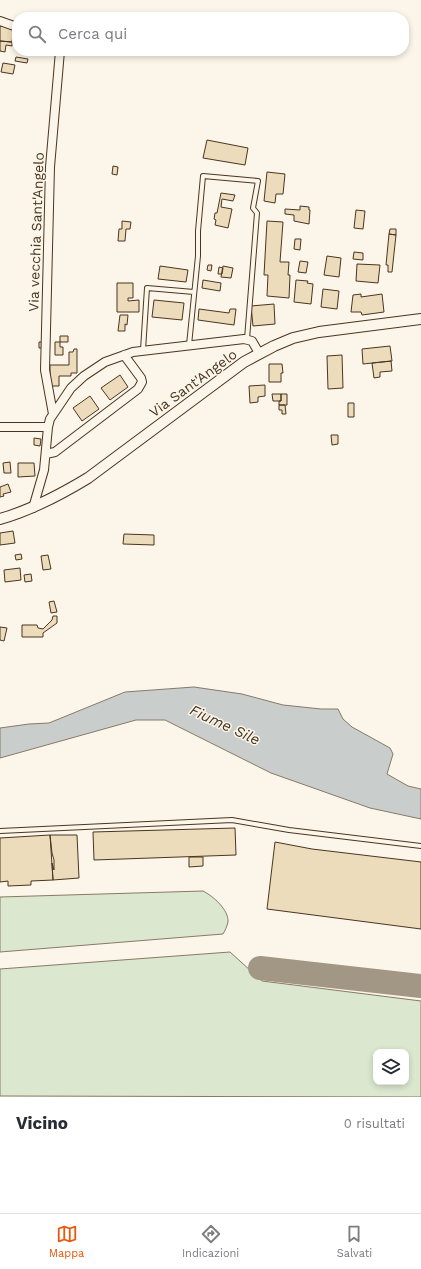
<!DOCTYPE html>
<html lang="it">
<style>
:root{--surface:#fff;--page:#f2f2f3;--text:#2b2b33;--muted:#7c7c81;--line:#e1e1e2;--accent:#ea580c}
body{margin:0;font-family:"Work Sans",sans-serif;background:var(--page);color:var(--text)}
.controls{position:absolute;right:12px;bottom:12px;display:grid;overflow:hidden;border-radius:8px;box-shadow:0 2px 6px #0003}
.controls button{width:36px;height:36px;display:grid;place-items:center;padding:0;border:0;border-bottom:1px solid var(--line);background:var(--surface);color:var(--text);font:20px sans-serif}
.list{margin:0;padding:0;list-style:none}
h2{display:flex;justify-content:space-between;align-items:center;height:52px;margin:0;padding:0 16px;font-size:17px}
h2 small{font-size:13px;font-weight:400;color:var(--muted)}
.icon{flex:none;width:22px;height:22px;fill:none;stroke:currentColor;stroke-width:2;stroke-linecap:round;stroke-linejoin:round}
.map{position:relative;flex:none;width:421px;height:1097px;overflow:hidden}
.search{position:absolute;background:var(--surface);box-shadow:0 2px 6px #0003;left:12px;right:12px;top:12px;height:44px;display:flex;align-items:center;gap:10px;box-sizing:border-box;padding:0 14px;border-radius:16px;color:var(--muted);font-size:15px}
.sheet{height:116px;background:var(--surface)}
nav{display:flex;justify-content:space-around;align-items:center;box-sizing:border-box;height:56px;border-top:1px solid var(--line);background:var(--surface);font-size:11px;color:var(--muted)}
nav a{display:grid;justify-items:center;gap:2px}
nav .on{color:var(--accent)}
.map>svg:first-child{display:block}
</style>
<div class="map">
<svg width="421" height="1097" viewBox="0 0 421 1097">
<rect width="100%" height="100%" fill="#fbf6e9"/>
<path fill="#dce7d0" stroke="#887966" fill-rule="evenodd" d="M203 891C213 896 229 910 228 922 227 926 225 931 223 934L0 952V897Z
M230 952 262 981 421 1001V1097L0 1096V969ZM376 1052H406V1082H376Z"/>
<path fill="#c9cecd" stroke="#887966" d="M194 687 242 694 283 705 321 709H338L343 719 352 727 390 748 393 754 387 774 408 786 421 789V819L370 808 271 773 165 720H136L0 758V728L29 724 49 723 125 692Z"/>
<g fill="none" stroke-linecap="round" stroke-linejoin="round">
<path stroke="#a29684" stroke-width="24" d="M260 968 421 986"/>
</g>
<path fill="#ecdcbc" stroke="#4a3520" d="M0 26 14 27 12 42 0 41Z
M0 41 12 42V46L6 45 5 52 0 51Z
M16 57 28 59 27 63 15 61Z
M3 63 15 65 13 74 1 72Z
M207 140 248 148 245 165 203 158Z
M113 166 118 167 117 175 112 174Z
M267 172 285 174 283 194H276L275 203 264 201Z
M221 193 235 195 233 201 222 199 221 207 232 209 228 228 215 225 216 220 214 219 215 213H217Z
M300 206 309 207V210H310L309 224 294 221V215L285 214V209L300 210Z
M356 210 365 211 363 229 354 228Z
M122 221 131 222 130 229H126L125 241H118L119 229H122Z
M267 221 283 222 280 262H289L288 275H290L289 298 267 296 268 275H264Z
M390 229H396V235L389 234Z
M389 234 396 235 392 272H388V265H386Z
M295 239H301L300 250 294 249Z
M354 252 363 253V260L353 259Z
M327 256 341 258 339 277 324 275Z
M300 261 308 262 306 273 298 272Z
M357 264 380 265 378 283 356 281Z
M208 265H212L211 271 207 270Z
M160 266 188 270 186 282 158 279Z
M223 266 233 268 231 278 221 277Z
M219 267 223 268 222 274H218Z
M203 280 221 283 220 291 202 288Z
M296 280 308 281 307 283 313 284 311 304 294 302Z
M117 283H133V298H128V301L139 300V312H117Z
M323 289 339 291 337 309 321 307Z
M361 294V297L382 294 384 312 362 315 361 312H351L353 295Z
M154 300 184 303 182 320 152 317Z
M274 304 275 324 253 326 251 306Z
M199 309 229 313 230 309H236L234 325 198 320Z
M120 315H128L127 325 125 324V331H118Z
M60 336H68V342H60Z
M39 342H44V348H39Z
M55 342H60V347H63V355H55Z
M390 346 392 361 363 364 362 349Z
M74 349H77V373H71V376H59V386H50V365H69V352H73Z
M342 355 343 388 328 389 327 356Z
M391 361 392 371 380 372V377L374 378 372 363Z
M269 364H282L283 373H281V382H269Z
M120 375 128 387 110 400 101 388Z
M265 385V396L258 397V402L250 403 249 386Z
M272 394H281V401H273Z
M281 394H287V405H279V401H281Z
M90 396 99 409 82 421 73 408Z
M348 403H354V417H348Z
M279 405H285L286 414H282V410H279Z
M331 435H338V444L332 445Z
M34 438 41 439 40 446 34 445Z
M10 462 11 473H4L3 463Z
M18 463H34L35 476 18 477Z
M8 484 11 492 3 494 4 496 0 497V487Z
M13 531 15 543 0 545V533Z
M124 534 154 535V545L123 544Z
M21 554 22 559 16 560 15 555Z
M48 555 51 569 43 570 41 556Z
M20 568 21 580 5 582 4 570Z
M31 574 32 581 25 582 24 575Z
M54 601 57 612 51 613 49 602Z
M53 616H57V623L43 633V637H22V625H37L38 628 43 629 52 620Z
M0 627 7 628 4 641 0 640Z
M235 828 236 855 94 860 93 832Z
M50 835 53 880 31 881V885L8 886V881L0 882V838Z
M50 835H77L79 878 53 880 52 863 54 870V860L52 853Z
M275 842 312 849 421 862V929L267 909Z
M189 857H203V866L189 867Z"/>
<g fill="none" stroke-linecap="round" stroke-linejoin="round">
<g stroke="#4a3520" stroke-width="6">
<path id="service" d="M189 345 198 256V231L203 176 258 181 253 208 257 213 247 339
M143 350 147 288 194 292
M0 831 232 820 289 830 421 846"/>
</g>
<g stroke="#4a3520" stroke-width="10">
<path id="minor" d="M0 21 17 27
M53 414 45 370 50 167 60 51
M0 427H48
M46 454 55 452 138 389 142 382 141 378 124 355
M33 508 44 470 48 427 50 419 71 388 84 376 105 362 133 352 244 339 252 341 259 353"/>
</g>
<g stroke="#4a3520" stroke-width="12">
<path id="tertiary" d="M0 519C32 510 60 495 88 478L244 362 274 346 293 338 319 332 421 319"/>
</g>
<use href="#service" stroke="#fbf6e9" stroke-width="4"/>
<use href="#minor" stroke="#fbf6e9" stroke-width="8"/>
<use href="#tertiary" stroke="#fbf6e9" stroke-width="10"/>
</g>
<g text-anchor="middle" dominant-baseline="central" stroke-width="3" stroke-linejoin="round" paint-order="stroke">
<g font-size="14" fill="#4a3520" stroke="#fbf6e9">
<text transform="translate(36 232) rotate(-88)">Via vecchia Sant'Angelo</text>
<text transform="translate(193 383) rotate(-36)">Via Sant'Angelo</text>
</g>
<g font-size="15" font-style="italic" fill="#4a3520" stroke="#fbf6e9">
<text transform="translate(225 725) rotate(25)">Fiume Sile</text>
</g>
</g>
</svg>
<div class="controls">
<button><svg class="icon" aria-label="layers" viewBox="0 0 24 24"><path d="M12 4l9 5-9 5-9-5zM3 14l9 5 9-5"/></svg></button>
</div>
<div class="search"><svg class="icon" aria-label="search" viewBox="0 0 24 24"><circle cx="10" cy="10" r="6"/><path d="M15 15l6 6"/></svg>Cerca qui</div>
</div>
<section class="sheet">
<h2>Vicino<small>0 risultati</small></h2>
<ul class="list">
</ul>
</section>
<nav>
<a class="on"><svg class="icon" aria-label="map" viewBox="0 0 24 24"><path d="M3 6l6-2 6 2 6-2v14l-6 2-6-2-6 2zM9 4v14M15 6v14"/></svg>Mappa</a>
<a><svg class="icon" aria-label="directions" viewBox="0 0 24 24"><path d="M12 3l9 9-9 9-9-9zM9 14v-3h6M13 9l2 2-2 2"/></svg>Indicazioni</a>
<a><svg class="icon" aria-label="saved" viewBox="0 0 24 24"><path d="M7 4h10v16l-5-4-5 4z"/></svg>Salvati</a>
</nav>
